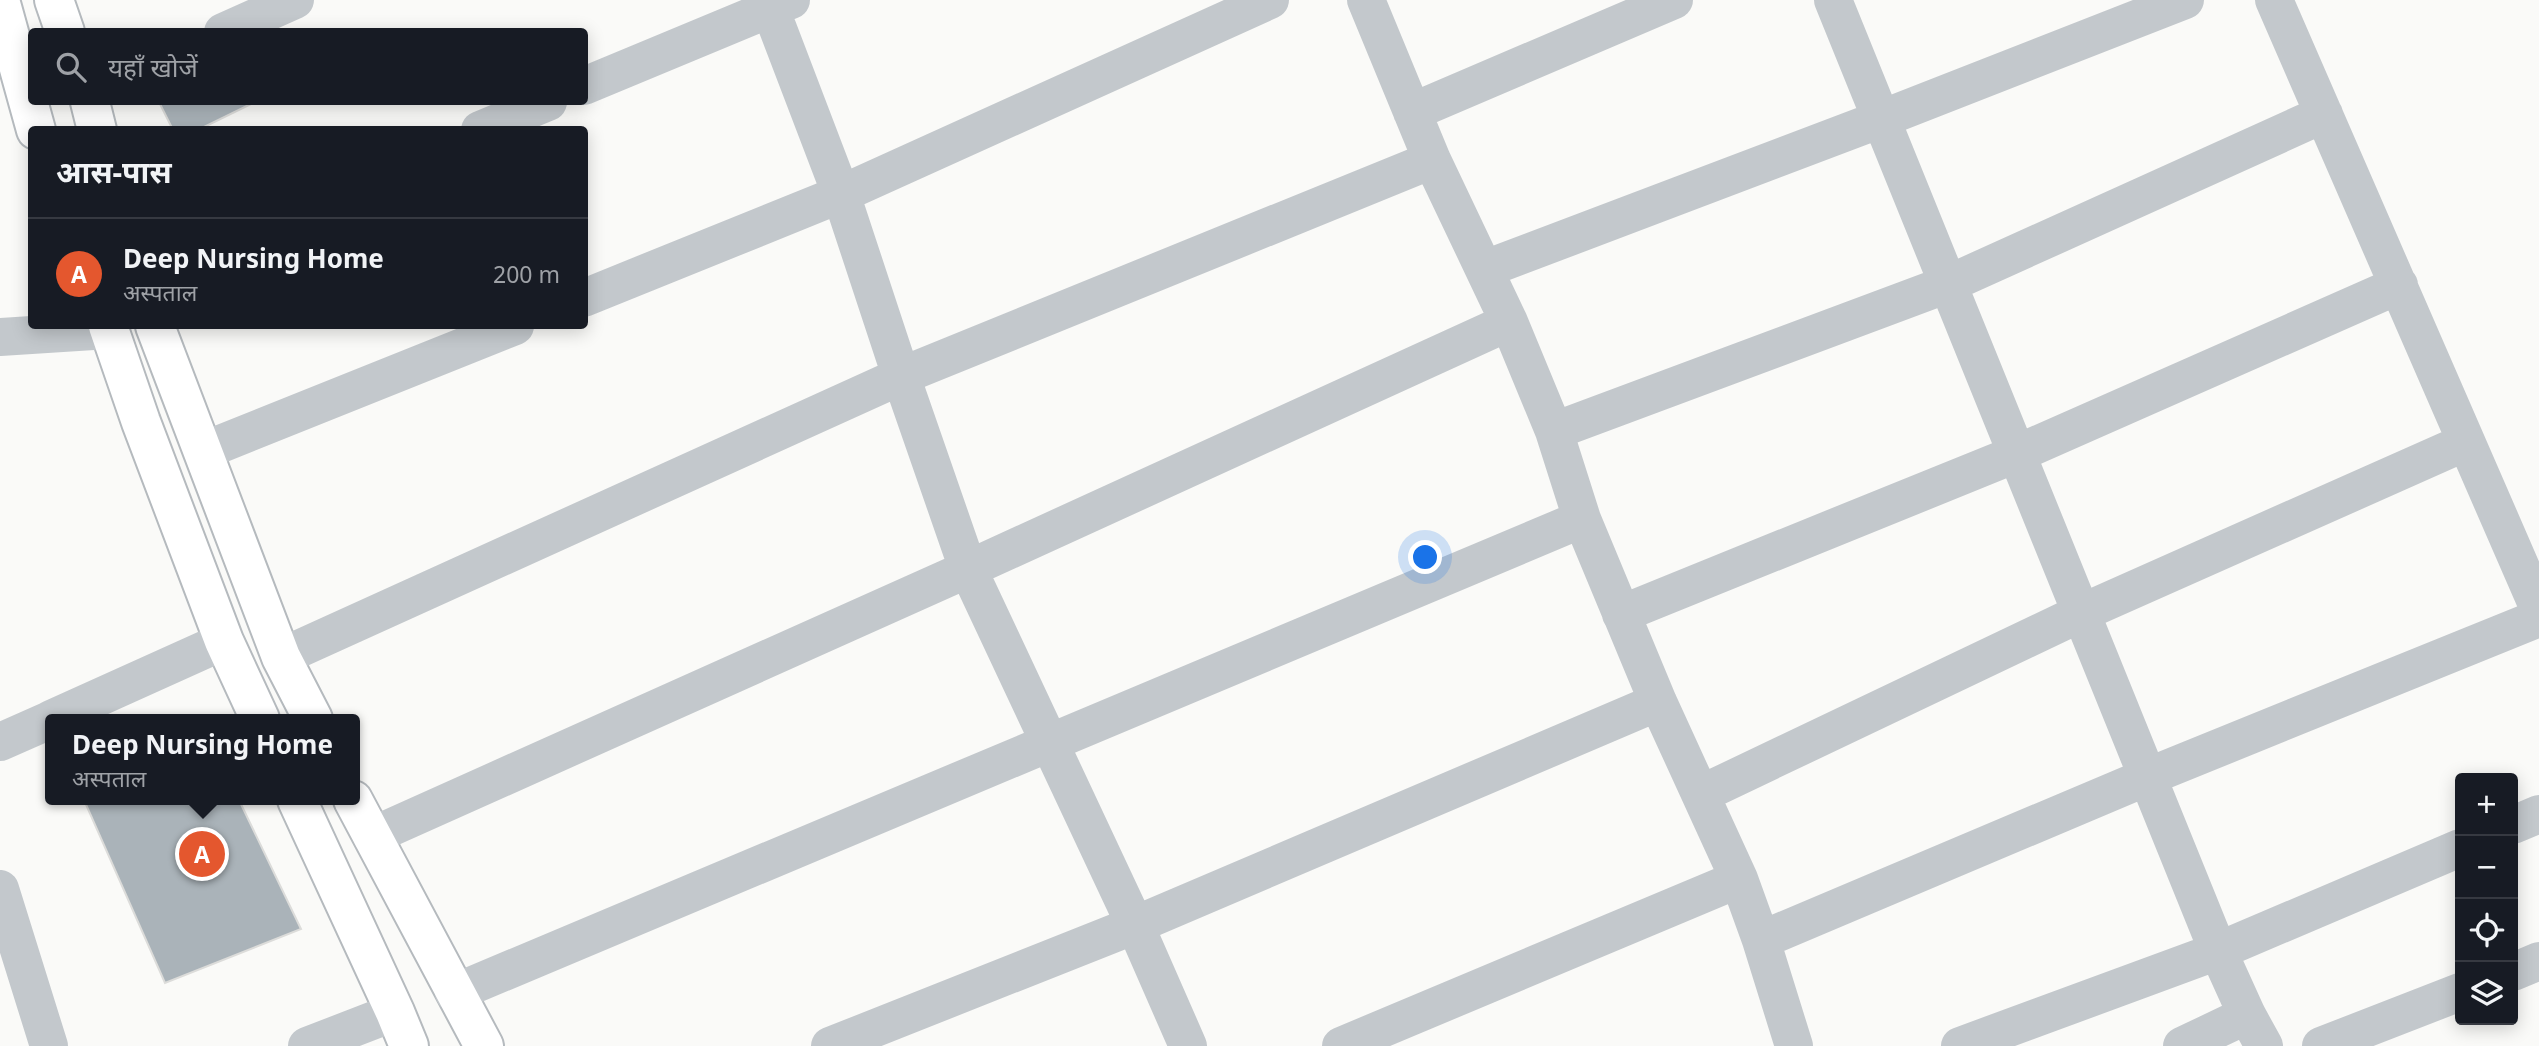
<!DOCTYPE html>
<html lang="hi">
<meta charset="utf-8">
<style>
:root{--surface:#171b24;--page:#242831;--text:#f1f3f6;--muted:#9ea1a6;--line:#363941;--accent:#e4572e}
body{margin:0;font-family:"Noto Sans","Noto Sans Devanagari",sans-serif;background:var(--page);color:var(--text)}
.controls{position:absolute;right:21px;bottom:21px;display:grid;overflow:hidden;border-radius:7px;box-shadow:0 4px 18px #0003}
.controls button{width:63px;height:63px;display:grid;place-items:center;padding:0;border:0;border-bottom:2px solid var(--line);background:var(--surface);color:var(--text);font:35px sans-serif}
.you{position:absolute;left:1426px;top:558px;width:24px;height:24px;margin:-18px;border:5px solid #fff;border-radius:50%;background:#1a73e8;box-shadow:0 0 0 10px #1a73e833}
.badge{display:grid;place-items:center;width:46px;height:46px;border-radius:50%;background:var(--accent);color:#fff;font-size:23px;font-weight:700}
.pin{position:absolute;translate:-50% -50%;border:4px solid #fff;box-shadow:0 2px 7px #0006}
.popup{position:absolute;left:45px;top:714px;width:315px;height:91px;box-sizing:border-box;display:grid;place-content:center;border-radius:7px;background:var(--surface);filter:drop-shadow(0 2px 5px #0005);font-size:23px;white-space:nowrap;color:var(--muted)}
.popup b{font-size:26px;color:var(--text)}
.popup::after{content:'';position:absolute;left:50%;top:100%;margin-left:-14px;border:14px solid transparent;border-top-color:var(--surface)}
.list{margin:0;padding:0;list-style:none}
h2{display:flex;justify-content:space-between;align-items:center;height:91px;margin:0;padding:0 28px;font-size:30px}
h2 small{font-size:23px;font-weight:400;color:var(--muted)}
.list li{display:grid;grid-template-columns:46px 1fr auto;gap:21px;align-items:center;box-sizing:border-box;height:112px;padding:0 28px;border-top:2px solid var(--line)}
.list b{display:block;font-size:26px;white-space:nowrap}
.list p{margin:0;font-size:23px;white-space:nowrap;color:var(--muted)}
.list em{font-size:23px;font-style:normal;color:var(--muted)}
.icon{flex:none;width:38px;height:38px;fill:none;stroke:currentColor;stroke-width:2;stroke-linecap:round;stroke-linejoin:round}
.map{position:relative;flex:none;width:2539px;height:1046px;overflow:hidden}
.search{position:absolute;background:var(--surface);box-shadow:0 4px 18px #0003;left:28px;top:28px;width:560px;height:77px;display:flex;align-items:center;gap:18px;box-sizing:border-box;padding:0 24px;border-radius:7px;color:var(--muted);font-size:26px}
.panel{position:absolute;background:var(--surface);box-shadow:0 4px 18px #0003;left:28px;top:126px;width:560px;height:203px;border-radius:7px}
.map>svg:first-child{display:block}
</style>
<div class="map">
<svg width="2539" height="1046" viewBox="0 0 2539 1046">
<rect width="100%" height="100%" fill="#fafaf8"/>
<path fill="#aab3b9" stroke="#dcdcda" stroke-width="2" d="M159 102H255L198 130H173Z
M84 800H239L301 929 165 983Z"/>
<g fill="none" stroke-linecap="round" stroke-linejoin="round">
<g stroke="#b5babe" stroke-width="42">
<path id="major" d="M0 0 36 130
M54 0 65 32
M90 102 97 130
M108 326 141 422 224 641 260 719
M155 326 281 657 313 719
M297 800 395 1012 409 1046
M353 800 484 1046"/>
</g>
<path stroke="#c3c8cc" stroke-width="38" d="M767 0 841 194 901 376 968 569 1135 925 1188 1046
M1366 0 1432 160 1509 322 1554 431 1582 519 1658 702 1739 879 1761 940 1794 1046
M1833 0 2218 951 2247 1015 2264 1046
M2274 0 2539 609
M223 32 295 0
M584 86 791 0
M1412 112 1674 0
M480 130 548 102
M1485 269 1881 119 2185 0
M584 298 841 194 1270 0
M0 337 109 330
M1554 431 1948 284 2324 114
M203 451 515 326
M1621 614 2016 454 2399 285
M281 657 901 376 1432 160
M51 719 224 641
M0 742 50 720
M1701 794 2081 613 2466 442
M2513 825 2539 814
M372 836 968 569 1509 322
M0 889 49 1046
M1761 940 2147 777 2539 618
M2513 972 2539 961
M454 993 1582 519
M307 1046 395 1012
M830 1046 1135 925 1658 702
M1341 1046 1739 879
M1960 1046 2218 951 2460 848
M2182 1046 2247 1015
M2321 1046 2460 992"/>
<use href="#major" stroke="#fff" stroke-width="38"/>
</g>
</svg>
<div class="controls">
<button>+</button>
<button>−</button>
<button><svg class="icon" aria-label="locate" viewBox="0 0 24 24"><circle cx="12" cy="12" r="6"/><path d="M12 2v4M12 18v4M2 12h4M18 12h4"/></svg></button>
<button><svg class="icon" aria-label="layers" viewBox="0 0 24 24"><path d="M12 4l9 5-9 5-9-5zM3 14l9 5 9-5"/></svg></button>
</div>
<div class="you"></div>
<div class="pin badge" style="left:202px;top:854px">A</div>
<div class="popup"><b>Deep Nursing Home</b>अस्पताल</div>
<div class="search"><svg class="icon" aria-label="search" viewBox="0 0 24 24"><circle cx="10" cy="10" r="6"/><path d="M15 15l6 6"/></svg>यहाँ खोजें</div>
<section class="panel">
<h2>आस-पास<small></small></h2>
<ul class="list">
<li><span class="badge">A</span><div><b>Deep Nursing Home</b><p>अस्पताल</p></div><em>200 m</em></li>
</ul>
</section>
</div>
